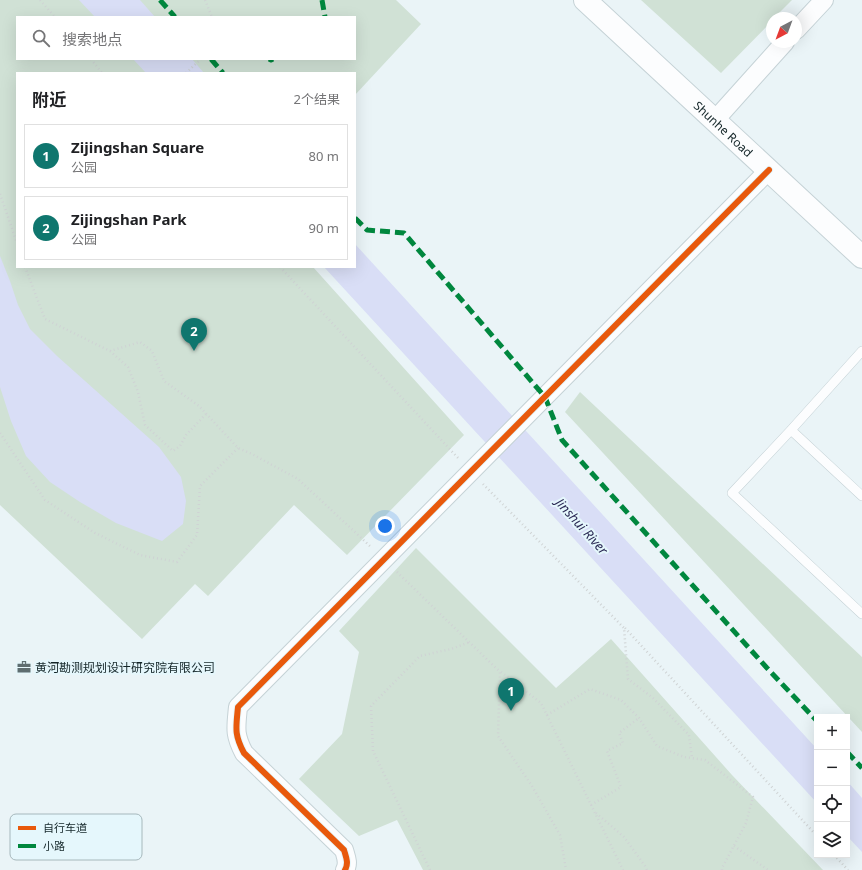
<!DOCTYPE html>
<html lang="zh">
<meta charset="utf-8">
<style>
:root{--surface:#fff;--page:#f6f6f6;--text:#202124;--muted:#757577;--line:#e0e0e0;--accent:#0f766e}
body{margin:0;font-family:"Noto Sans","Noto Sans SC",sans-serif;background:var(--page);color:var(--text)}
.controls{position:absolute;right:12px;bottom:12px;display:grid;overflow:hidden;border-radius:0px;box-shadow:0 4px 16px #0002}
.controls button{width:36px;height:36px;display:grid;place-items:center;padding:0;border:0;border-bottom:1px solid var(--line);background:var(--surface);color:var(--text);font:20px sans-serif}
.compass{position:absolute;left:766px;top:12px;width:36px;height:36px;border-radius:50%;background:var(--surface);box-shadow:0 4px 16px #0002;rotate:221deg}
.you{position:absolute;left:385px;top:526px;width:14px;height:14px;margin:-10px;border:3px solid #fff;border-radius:50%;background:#1a73e8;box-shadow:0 0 0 6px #1a73e833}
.badge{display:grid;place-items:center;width:26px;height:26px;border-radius:50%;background:var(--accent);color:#fff;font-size:13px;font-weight:700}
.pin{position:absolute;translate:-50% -33px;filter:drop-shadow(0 1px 2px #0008)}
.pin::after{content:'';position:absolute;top:21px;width:14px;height:12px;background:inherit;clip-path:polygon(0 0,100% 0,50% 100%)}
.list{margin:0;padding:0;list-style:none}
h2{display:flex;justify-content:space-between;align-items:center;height:52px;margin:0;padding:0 16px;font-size:17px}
h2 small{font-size:13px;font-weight:400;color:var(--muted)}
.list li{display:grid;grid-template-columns:26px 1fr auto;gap:12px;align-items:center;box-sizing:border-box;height:64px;margin:0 8px 8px;padding:0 8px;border:1px solid var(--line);border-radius:0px}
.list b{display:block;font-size:15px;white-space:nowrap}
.list p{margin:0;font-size:13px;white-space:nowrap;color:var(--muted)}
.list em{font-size:13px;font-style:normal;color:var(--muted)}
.icon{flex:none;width:22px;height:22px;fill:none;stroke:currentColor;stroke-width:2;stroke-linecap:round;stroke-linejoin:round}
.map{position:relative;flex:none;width:862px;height:870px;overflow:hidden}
.search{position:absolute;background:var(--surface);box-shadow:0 4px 16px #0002;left:16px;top:16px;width:340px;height:44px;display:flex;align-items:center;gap:10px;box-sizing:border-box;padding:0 14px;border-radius:0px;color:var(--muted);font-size:15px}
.panel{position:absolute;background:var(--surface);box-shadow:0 4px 16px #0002;left:16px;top:72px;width:340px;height:196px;border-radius:0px}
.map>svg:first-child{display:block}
</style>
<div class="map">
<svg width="862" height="870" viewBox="0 0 862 870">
<rect width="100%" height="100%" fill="#eaf4f7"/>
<path fill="#d0e1d5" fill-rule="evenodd" d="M0 0H396L421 24 355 95V73H17V267H313L464 435 347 555 294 505 208 596 195 584 142 639 0 505ZM17 17H355V59H17Z
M641 0H792L774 18H772V21L721 73Z
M580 392 862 657V732L565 412Z
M416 548 556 688 611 639 732 775 823 870H423L397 820 359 836 299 779 342 734 359 652 339 631Z"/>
<path fill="#d9def6" d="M79 0H140L155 17H95Z
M133 59H192L204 73H146Z
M355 244 817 749V803L324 267H355Z
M0 256 10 281 18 305 30 329 57 356 159 447 181 477 186 501 183 524 162 541 116 523 80 502 50 482 26 456 11 421 0 387Z
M847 781 862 798V852L847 836Z"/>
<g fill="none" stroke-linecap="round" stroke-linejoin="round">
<g stroke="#c5d2d6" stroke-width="10">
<path id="service" d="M862 351 791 430 732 493 862 614
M791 430 862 496"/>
</g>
<g stroke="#c5d2d6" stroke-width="20">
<path id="minor" d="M796 30 824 0
M715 120 785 42
M345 870C349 863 346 857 344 850L244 753C234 734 236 728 238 707L769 170"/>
</g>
<g stroke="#c5d2d6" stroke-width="24">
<g id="tertiary">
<path id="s1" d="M585 0 862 257"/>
</g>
</g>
<path stroke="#cfd3d4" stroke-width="2.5" stroke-dasharray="1 3" stroke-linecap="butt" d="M40 0 55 17
M205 0 212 17
M91 59 102 73
M186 73 201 59
M0 194 17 243
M25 267 45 319 110 351 140 342 152 351 164 381 199 406 238 448 252 454 298 479 372 548
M280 267 459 459
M110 351 128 367 138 392 145 425 173 451 180 446 186 435 206 414
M0 433 45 500 95 533 140 555 177 562 197 535 200 486 238 448
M483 484 624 628 628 679 653 698 689 735 692 758
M397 572 500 672 498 736 532 786 560 835 566 870
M625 628 817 836
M501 672 541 703 623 870
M547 715 590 689 621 700 639 718 657 746 684 757 705 760 753 797 746 823 722 868V870
M591 805 621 787 607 751 623 743 619 733 639 718
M596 813 624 837 645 866 647 870
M734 846 768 870
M834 855 848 870
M430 870 373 751 371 706 420 656 451 649 470 642"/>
<use href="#service" stroke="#fcfdfe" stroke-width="9"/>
<use href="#minor" stroke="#fcfdfe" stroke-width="18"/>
<use href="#tertiary" stroke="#fcfdfe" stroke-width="22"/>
<path stroke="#00873e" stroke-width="5" stroke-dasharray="10 5" stroke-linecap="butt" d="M160 0 175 17
M322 0 325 17
M211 59 223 73
M269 59 271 60 273 59
M355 218 367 230 404 233 545 397 562 440 767 668 817 721
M847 752 862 768"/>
<g stroke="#e5f7fc" stroke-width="8">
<path id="cycleway" d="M345 870C349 863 346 857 344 850L244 753C234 734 236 728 238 707L769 170"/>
</g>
<use href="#cycleway" stroke="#e8590c" stroke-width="6"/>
</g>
<defs>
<g id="office-bare" transform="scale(1.08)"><path d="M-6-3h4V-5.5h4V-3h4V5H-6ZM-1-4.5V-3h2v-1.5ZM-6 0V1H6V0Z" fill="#5e6d70" stroke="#e5f7fc" stroke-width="2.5" paint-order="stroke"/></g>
</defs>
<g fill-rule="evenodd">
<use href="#office-bare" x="24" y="667"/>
</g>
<g text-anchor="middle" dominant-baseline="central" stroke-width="4" stroke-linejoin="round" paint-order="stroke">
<g font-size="12" fill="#132528" stroke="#e5f7fc">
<text stroke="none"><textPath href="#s1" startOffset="189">Shunhe Road</textPath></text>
</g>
<g font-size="12" fill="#132528" stroke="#e5f7fc" text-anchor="start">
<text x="35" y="667">黄河勘测规划设计研究院有限公司</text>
</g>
<g font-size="13" font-style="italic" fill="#2a2954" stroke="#e5f7fc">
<text transform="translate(582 526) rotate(48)">Jinshui River</text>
</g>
</g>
<rect x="10" y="814" width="132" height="46" rx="6" fill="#e5f7fc" stroke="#a6b8bc" stroke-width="1"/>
<rect x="18" y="826" width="18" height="4" fill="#e8590c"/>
<rect x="18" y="844" width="18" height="4" fill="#00873e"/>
<g font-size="11" fill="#132528">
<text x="43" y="832">自行车道</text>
<text x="43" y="850">小路</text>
</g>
</svg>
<div class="controls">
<button>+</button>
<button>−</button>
<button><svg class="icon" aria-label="locate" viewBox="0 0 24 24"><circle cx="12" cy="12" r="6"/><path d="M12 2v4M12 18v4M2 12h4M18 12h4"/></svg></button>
<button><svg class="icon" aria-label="layers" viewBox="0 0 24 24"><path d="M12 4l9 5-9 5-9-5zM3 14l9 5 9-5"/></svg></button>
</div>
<svg class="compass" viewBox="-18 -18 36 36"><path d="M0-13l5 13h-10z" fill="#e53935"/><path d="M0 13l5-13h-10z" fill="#757577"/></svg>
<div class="you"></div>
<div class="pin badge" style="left:511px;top:711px">1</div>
<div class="pin badge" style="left:194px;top:351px">2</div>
<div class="search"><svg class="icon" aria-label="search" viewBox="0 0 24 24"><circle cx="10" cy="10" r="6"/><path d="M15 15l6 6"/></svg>搜索地点</div>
<section class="panel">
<h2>附近<small>2个结果</small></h2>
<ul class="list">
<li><span class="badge">1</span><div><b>Zijingshan Square</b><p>公园</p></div><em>80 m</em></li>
<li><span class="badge">2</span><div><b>Zijingshan Park</b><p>公园</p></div><em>90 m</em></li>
</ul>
</section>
</div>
